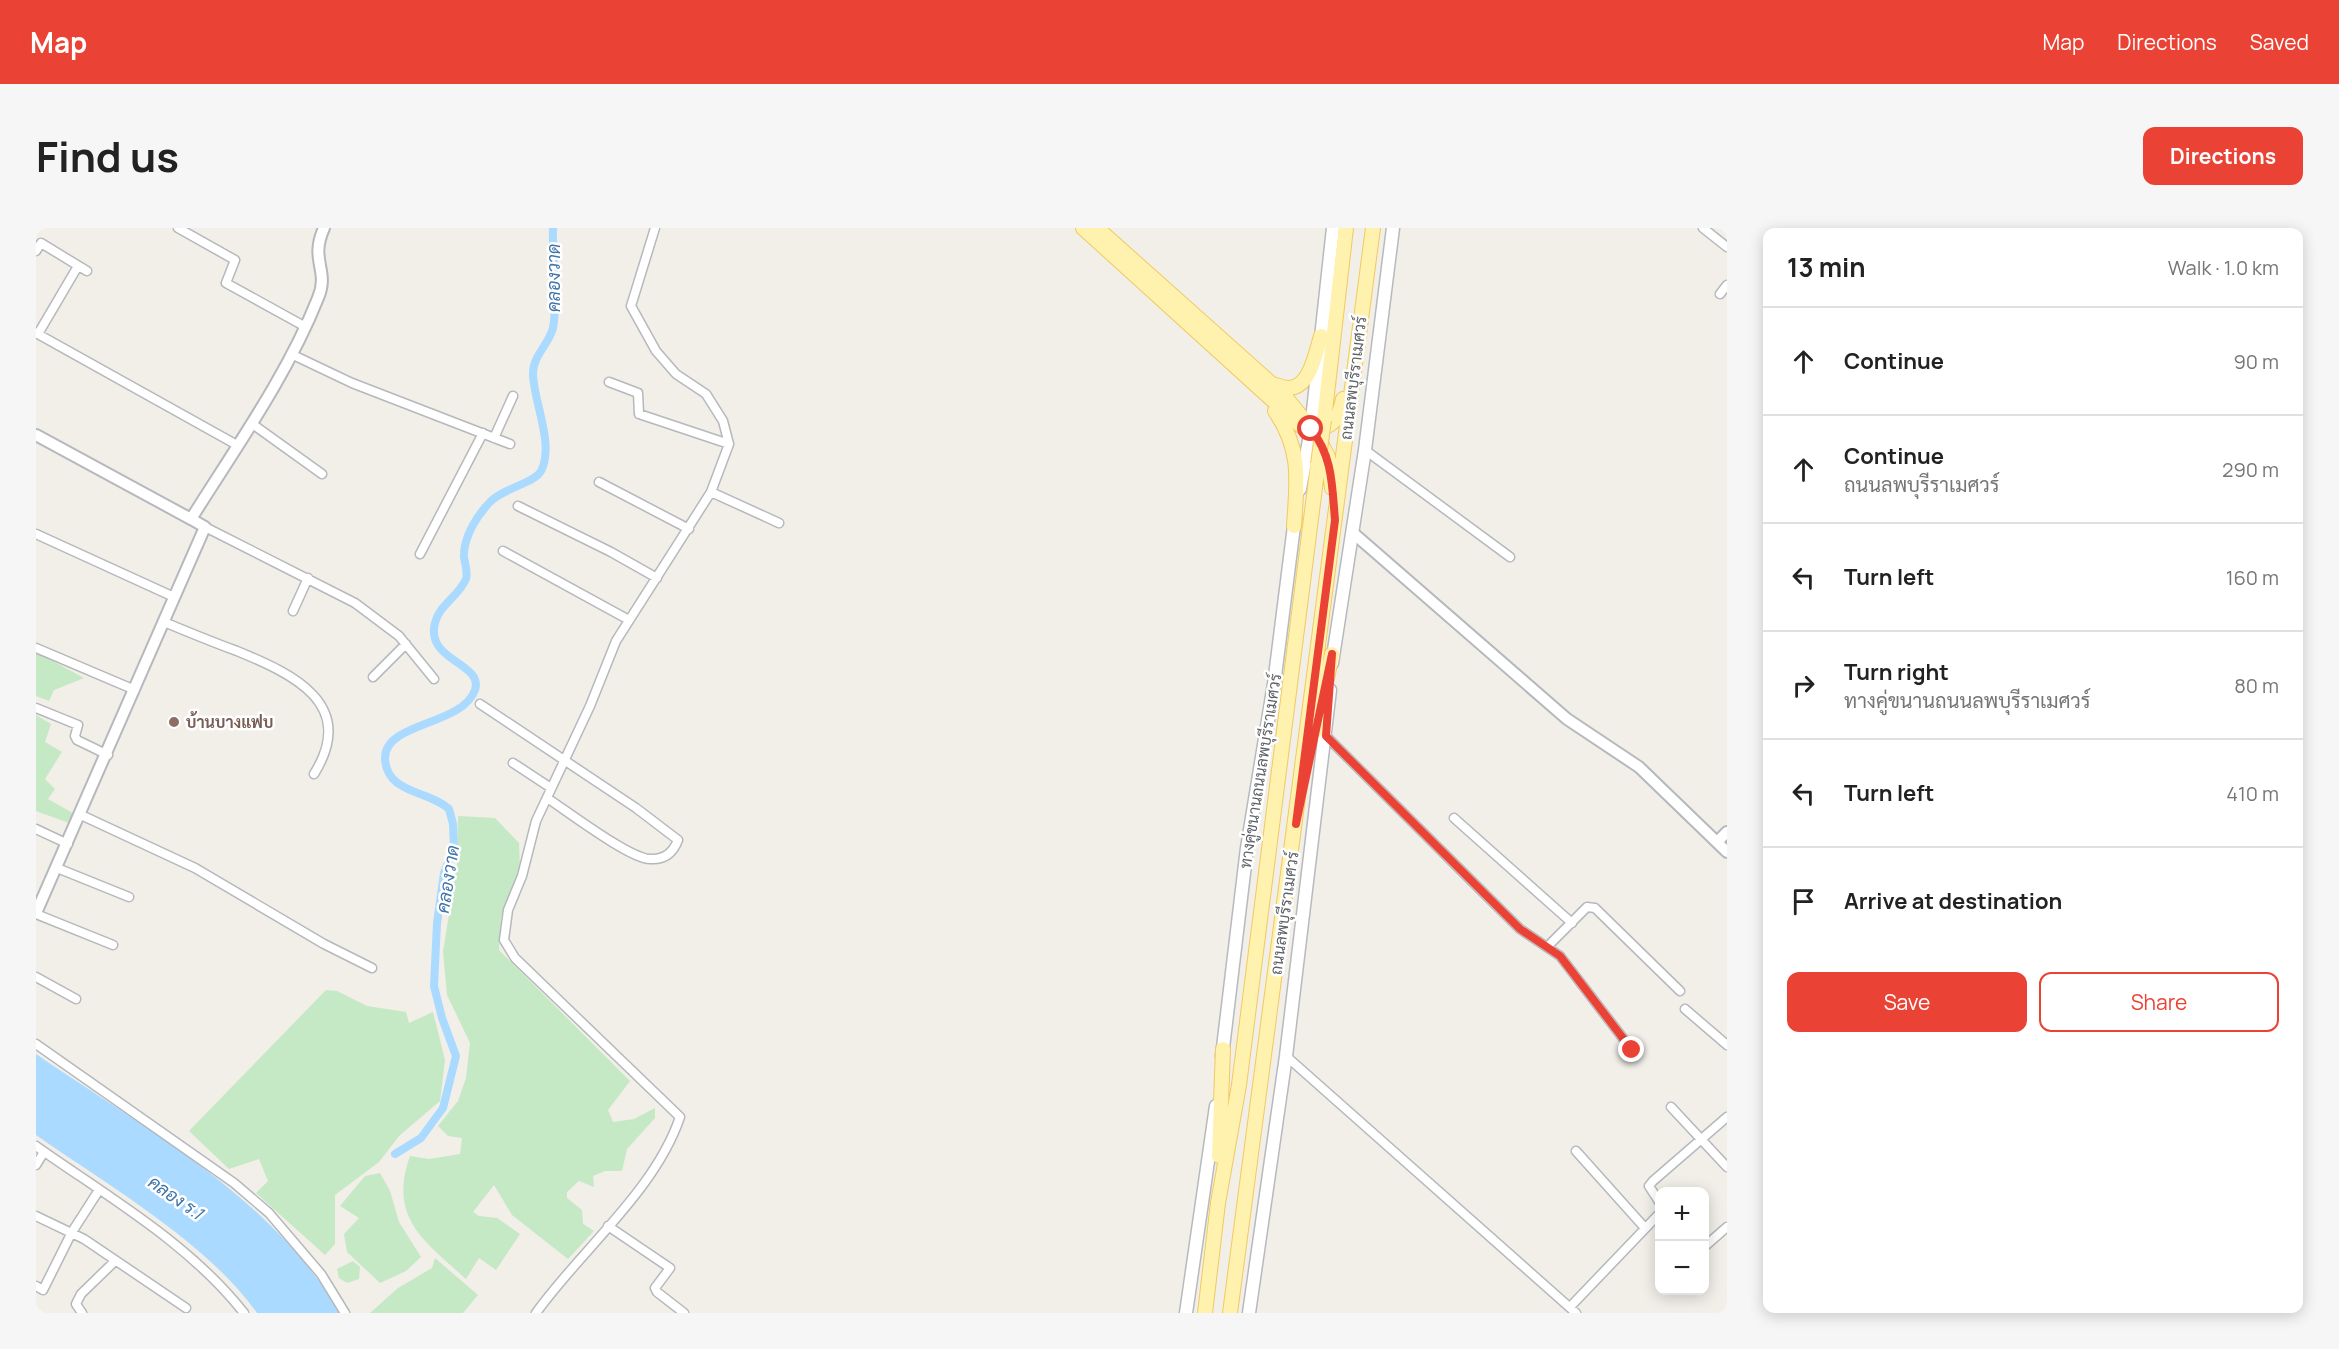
<!DOCTYPE html>
<meta charset="utf-8">
<style>
:root{--surface:#fff;--page:#f6f6f6;--text:#222;--muted:#767676;--line:#e0e0e0;--accent:#ea4335}
body{margin:0;font-family:Manrope,Sarabun,sans-serif;background:var(--page);color:var(--text)}
.controls{position:absolute;right:18px;bottom:18px;display:grid;overflow:hidden;border-radius:12px;box-shadow:0 3px 15px #0003}
.controls button{width:54px;height:54px;display:grid;place-items:center;padding:0;border:0;border-bottom:2px solid var(--line);background:var(--surface);color:var(--text);font:30px sans-serif}
.stop{position:absolute;width:18px;height:18px;margin:-14px;border:4px solid #ea4335;border-radius:50%;background:#fff}
.stop.end{background:#ea4335;border-color:#fff;box-shadow:0 2px 6px #0008}
.list{margin:0;padding:0;list-style:none}
h2{display:flex;justify-content:space-between;align-items:center;height:78px;margin:0;padding:0 24px;font-size:26px}
h2 small{font-size:20px;font-weight:400;color:var(--muted)}
.list li{display:grid;grid-template-columns:39px 1fr auto;gap:18px;align-items:center;box-sizing:border-box;height:108px;padding:0 24px;border-top:2px solid var(--line)}
.list b{display:block;font-size:22px;white-space:nowrap}
.list p{margin:0;font-size:20px;white-space:nowrap;color:var(--muted)}
.list em{font-size:20px;font-style:normal;color:var(--muted)}
.actions{display:flex;gap:12px;padding:18px 24px}
.actions a{flex:1;padding:14px 0;border:2px solid var(--accent);border-radius:12px;text-align:center;font-size:21px;color:var(--accent)}
.actions .main{background:var(--accent);color:#fff}
.icon{flex:none;width:33px;height:33px;fill:none;stroke:currentColor;stroke-width:2;stroke-linecap:round;stroke-linejoin:round}
.map{position:relative;flex:none;width:1691px;height:1085px;overflow:hidden;border-radius:12px}
header{display:flex;align-items:center;gap:36px;box-sizing:border-box;height:84px;padding:0 30px;background:var(--accent);color:#fff}
header strong{font-size:28px}
nav{display:flex;gap:33px;margin-inline-start:auto;font-size:21px}
.intro{display:flex;align-items:center;justify-content:space-between;box-sizing:border-box;height:144px;padding:0 36px}
h1{margin:0;font-size:42px}
.button{padding:15px 27px;border-radius:12px;background:var(--accent);color:#fff;font-size:21px;font-weight:700}
main{display:flex;gap:36px;padding:0 36px}
aside{flex:1;background:var(--surface);border-radius:12px;box-shadow:0 3px 15px #0003}
.map>svg:first-child{display:block}
</style>
<header>
<strong>Map</strong>
<nav><a>Map</a><a>Directions</a><a>Saved</a></nav>
</header>
<div class="intro"><h1>Find us</h1><a class="button">Directions</a></div>
<main>
<div class="map">
<svg width="1691" height="1085" viewBox="0 0 1691 1085">
<rect width="100%" height="100%" fill="#f1efe8"/>
<path fill="#c5e8c5" d="M0 424 48 450 18 462 13 473 0 468Z
M0 487 15 496 9 514 26 524 9 551 19 561 12 571 37 585 33 595 0 583Z
M422 588 459 590 483 615 484 641 465 689 463 722 594 853 572 882 577 894 598 891 619 880V890L591 921 586 943H569L557 948 558 959 543 953 531 964V970L546 982 547 996 558 1003 532 1031 476 987 458 957 437 984 443 988 461 990 484 1006 460 1042 443 1030 430 1051C388 1013 352 990 374 928L393 931 424 926 426 910 412 908 402 898 422 873 430 850 434 815 411 767 407 724 421 635Z
M290 762 301 763 331 778 370 784 373 795 397 784 409 832 404 873 363 908 343 934 299 967V1016L289 1027 220 965 232 953 223 931 193 941 153 903Z
M344 945 354 963 363 994 385 1029 370 1043 344 1055 311 1024 308 1006 323 990 304 978 329 948Z
M399 1030 442 1067 427 1085H334L362 1060 396 1040Z
M317 1033 324 1039 323 1051 311 1055 303 1050 301 1041Z"/>
<path fill="#aadaff" d="M0 826C109 901 235 968 304 1085H221C172 1015 70 956 0 907Z"/>
<g fill="none" stroke-linecap="round" stroke-linejoin="round">
<path stroke="#aadaff" stroke-width="8" d="M359 926 385 910 407 880 420 828 406 790 398 758 401 695 408 645 418 619 417 596 413 581C393 562 350 566 349 530 349 494 426 498 439 462 448 435 389 433 399 395 403 377 423 368 430 351 432 344 429 336 428 329 427 309 442 286 455 273 468 260 499 255 505 243 519 216 497 173 497 145 497 128 513 116 517 100 522 77 516 27 517 0"/>
<g stroke="#b5b8bc" stroke-width="11">
<path id="minor" d="M142 0 199 32 190 55 268 98
M1667 0 1691 19
M0 23 5 15 51 43
M1684 66 1691 57
M0 105 201 217
M2 106 42 38
M255 126 316 155 474 216
M573 154 602 165 603 186 693 216
M215 195 286 246
M458 210 477 168
M1329 222 1474 329
M563 254 653 301
M675 264 743 295
M482 278 575 324 621 350
M169 299 319 375 363 408 398 451
M0 306 138 369
M467 323 593 392
M384 326 447 205
M257 383 272 350
M128 394C152 404 176 414 201 423 257 446 322 476 278 546
M0 420 99 462
M337 449 370 416
M444 476 600 580 642 612C637 625 628 632 614 631 594 631 531 583 511 570
M0 480 42 497 39 508 41 512 72 527
M1290 508 1484 701 1524 728 1596 822
M477 535 515 560
M45 587 159 640 288 716 336 740
M1418 590 1536 695
M0 601 32 616
M21 640 93 669
M0 686 77 717
M1512 718 1551 679 1559 680 1644 763
M0 749 40 771
M1649 781 1691 817
M0 816 198 955 233 985 285 1046 309 1085
M1250 828 1540 1085
M1635 879 1691 939
M0 918C72 969 153 1015 208 1085
M1540 923 1609 1000
M0 937 8 924
M1624 975 1613 958 1617 953 1691 889
M0 988 48 1011 150 1080
M572 998 634 1040 619 1060 621 1064 648 1085
M1668 1019 1691 999
M0 1058 7 1062 36 1004 63 962
M1534 1079 1624 985
M46 1085 40 1076 45 1066 79 1033
M500 1085C545 1022 619 963 644 889L479 730 468 712 472 682 486 648 500 593 554 478 580 413 675 264 693 216 687 193 670 166 640 146 620 123 595 78 619 0"/>
</g>
<g stroke="#b5b8bc" stroke-width="14">
<path id="tertiary" d="M0 207 155 291
M1316 304 1531 491 1603 539 1691 624
M1681 614 1691 604
M0 685 169 299 155 291C200 219 251 148 282 70 294 42 273 33 288 0"/>
</g>
<g stroke="#b6babf" stroke-width="15">
<path id="secondary" d="M1264 261 1275 201 1297 0
M1296 435 1329 222 1357 0
M1186 828 1211 620 1238 456 1259 290
M1150 1085 1180 878
M1213 1085 1250 828 1294 462"/>
</g>
<g stroke="#f2c960" stroke-width="16">
<path id="primary" d="M1047 0 1265 198C1291 204 1302 197 1307 171
M1061 0 1247 166 1282 209 1292 229 1296 260
M1240 157C1272 171 1278 131 1285 108
M1239 183C1266 222 1261 253 1258 298
M1288 192 1310 0
M1280 503 1296 426
M1183 928 1187 821
M1169 1085 1182 975 1203 857 1282 236
M1194 1085 1337 0"/>
</g>
<use href="#minor" stroke="#fff" stroke-width="8"/>
<use href="#tertiary" stroke="#fff" stroke-width="10"/>
<use href="#secondary" stroke="#fff" stroke-width="12"/>
<use href="#primary" stroke="#fff2af" stroke-width="14"/>
<g stroke="#f2c960" stroke-width="16" stroke-linecap="butt">
<path id="primary-bridge" d="M1282 236 1288 192"/>
</g>
<use href="#primary-bridge" stroke="#fff2af" stroke-width="14"/>
</g>
<g fill="none" stroke-linecap="round" stroke-linejoin="round">
<path stroke="#ea4335" stroke-width="8" d="M1275 201C1297 229 1296 258 1299 292L1260 596 1296 426 1290 508 1484 701 1524 728 1596 822"/>
</g>
<circle fill="#8d6e63" stroke="#fff" stroke-width="2" cx="138" cy="494" r="6"/>
<g text-anchor="middle" dominant-baseline="central" stroke-width="5" stroke-linejoin="round" paint-order="stroke">
<g font-size="16" fill="#5f6368" stroke="#fff">
<text transform="translate(1317 150) rotate(-83)">ถนนลพบุรีราเมศวร์</text>
<text transform="translate(1224 543) rotate(-81)">ทางคู่ขนานถนนลพบุรีราเมศวร์</text>
<text transform="translate(1248 685) rotate(-82)">ถนนลพบุรีราเมศวร์</text>
</g>
<g font-size="16" font-weight="bold" fill="#785e54" stroke="#fff" text-anchor="start">
<text x="150" y="494">บ้านบางแฟบ</text>
</g>
<g font-size="18" font-style="italic" fill="#4174aa" stroke="#fff">
<text transform="translate(517 50) rotate(-90)">คลองวาด</text>
<text transform="translate(411 651) rotate(-81)">คลองวาด</text>
<text transform="translate(140 969) rotate(35)">คลอง ร.1</text>
</g>
</g>
</svg>
<div class="controls">
<button>+</button>
<button>−</button>
</div>
<div class="stop" style="left:1275px;top:201px"></div>
<div class="stop end" style="left:1596px;top:822px"></div>
</div>
<aside>
<h2>13 min<small>Walk · 1.0 km</small></h2>
<ul class="list">
<li><svg class="icon" aria-label="ahead" viewBox="0 0 24 24"><path d="M12 20V5M6 11l6-6 6 6"/></svg><div><b>Continue</b></div><em>90 m</em></li>
<li><svg class="icon" aria-label="ahead" viewBox="0 0 24 24"><path d="M12 20V5M6 11l6-6 6 6"/></svg><div><b>Continue</b><p>ถนนลพบุรีราเมศวร์</p></div><em>290 m</em></li>
<li><svg class="icon" aria-label="left" viewBox="0 0 24 24"><path d="M17 20v-9H6M10 6l-5 5 5 5"/></svg><div><b>Turn left</b></div><em>160 m</em></li>
<li><svg class="icon" aria-label="right" viewBox="0 0 24 24"><path d="M7 20v-9h11M14 6l5 5-5 5"/></svg><div><b>Turn right</b><p>ทางคู่ขนานถนนลพบุรีราเมศวร์</p></div><em>80 m</em></li>
<li><svg class="icon" aria-label="left" viewBox="0 0 24 24"><path d="M17 20v-9H6M10 6l-5 5 5 5"/></svg><div><b>Turn left</b></div><em>410 m</em></li>
<li><svg class="icon" aria-label="arrive" viewBox="0 0 24 24"><path d="M6 21V4h12l-3 4 3 4H6"/></svg><div><b>Arrive at destination</b></div></li>
</ul>
<div class="actions"><a class="main">Save</a><a>Share</a></div>
</aside>
</main>
